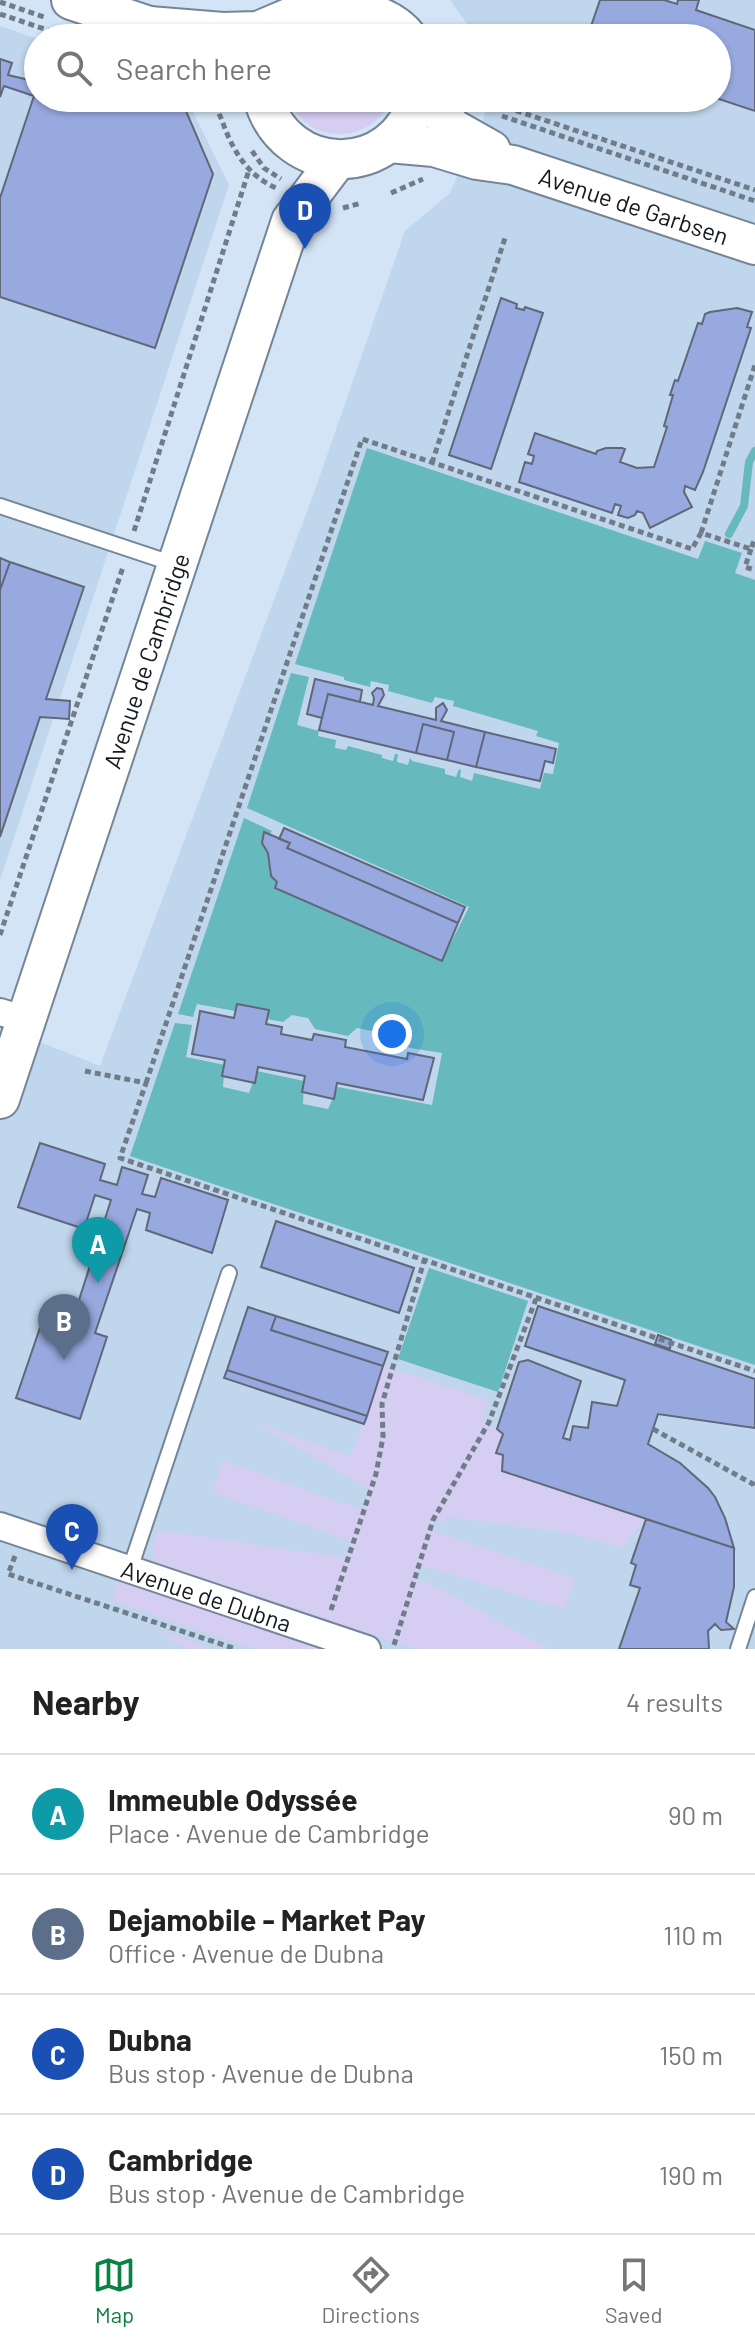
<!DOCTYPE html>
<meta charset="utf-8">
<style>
:root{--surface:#fff;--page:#f2f2f2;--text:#222;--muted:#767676;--line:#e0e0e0;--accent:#0b8043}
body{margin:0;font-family:Barlow,sans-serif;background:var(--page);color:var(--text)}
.you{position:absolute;left:392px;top:1034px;width:28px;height:28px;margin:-20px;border:6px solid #fff;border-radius:50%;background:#1a73e8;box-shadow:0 0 0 12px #1a73e833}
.badge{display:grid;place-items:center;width:52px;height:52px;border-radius:50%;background:var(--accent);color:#fff;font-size:26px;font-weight:700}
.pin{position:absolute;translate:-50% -66px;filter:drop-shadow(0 2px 4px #0008)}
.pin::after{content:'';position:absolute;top:42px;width:28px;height:24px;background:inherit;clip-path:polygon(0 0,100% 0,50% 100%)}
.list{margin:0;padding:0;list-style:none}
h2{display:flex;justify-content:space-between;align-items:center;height:104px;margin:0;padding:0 32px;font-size:34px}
h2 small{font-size:26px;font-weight:400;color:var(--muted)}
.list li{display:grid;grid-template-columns:52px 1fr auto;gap:24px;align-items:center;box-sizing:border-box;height:120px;padding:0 32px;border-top:2px solid var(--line)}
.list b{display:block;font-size:30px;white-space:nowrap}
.list p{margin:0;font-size:26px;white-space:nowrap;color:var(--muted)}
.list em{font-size:26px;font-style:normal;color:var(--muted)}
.icon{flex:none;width:44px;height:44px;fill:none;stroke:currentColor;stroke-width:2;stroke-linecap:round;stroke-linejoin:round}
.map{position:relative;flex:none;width:755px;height:1649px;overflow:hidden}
.search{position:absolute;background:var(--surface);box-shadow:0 2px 6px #0004;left:24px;right:24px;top:24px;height:88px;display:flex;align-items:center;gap:20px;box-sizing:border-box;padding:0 28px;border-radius:44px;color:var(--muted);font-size:30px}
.sheet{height:584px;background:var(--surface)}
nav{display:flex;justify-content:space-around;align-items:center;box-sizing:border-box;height:112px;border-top:2px solid var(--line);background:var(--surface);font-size:22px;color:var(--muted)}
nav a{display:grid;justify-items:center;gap:4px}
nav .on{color:var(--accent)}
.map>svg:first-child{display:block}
</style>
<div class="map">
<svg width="755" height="1649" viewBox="0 0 755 1649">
<rect width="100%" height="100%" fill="#d2e4f6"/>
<path fill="#bfd6ec" d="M450 0H755V1649H0V1026L100 1066 315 490 405 231 450 193 485 114 484 98H717V38H477Z
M0 26 38 39V98H186L229 185 0 880Z"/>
<path fill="#d5cdf2" d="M340 27 355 29 372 38H308L324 30Z
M289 98H391C376 145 304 147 289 98Z
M383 1366 488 1400 482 1419 503 1434 496 1452 503 1455 502 1471 646 1519 622 1548 570 1533 447 1517 444 1522 434 1519 432 1531 575 1578 564 1609 420 1565 416 1579 448 1593 549 1649H415L154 1561 153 1547 158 1530 346 1558 351 1541 212 1492 223 1461 363 1510 369 1489 253 1422 351 1457Z
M119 1579 325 1649H254L112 1601Z
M151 1628 216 1649H187Z"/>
<path fill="#66b9bc" d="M367 448 698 559 705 541 742 553 735 573 755 580V1365L130 1156 175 1023 192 1025 186 1057 225 1065 223 1087 249 1093 257 1071 304 1081 303 1104 328 1109 338 1087 432 1105 442 1053 410 1048 372 1031 357 1028 348 1036 315 1029 308 1018 292 1015 283 1022 267 1019 269 1010 237 1004 235 1011 197 1004 193 1017 178 1014 244 818 272 831 270 834 264 832C262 843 267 847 269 857 270 865 268 869 271 876L442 960 469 907 247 808 291 673 309 677 297 725 319 731 318 736 336 740 335 748 346 750 348 746 382 755V758L393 761 395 754H398L397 762 408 765 410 758 412 761 445 769V774L456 777 459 769 461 770 460 777 472 781 474 773 540 789 544 773 553 774 559 743 536 736 538 731 453 706 454 701 435 697 432 703 388 691 389 685 371 681 370 687 344 680V677L295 664Z
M429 1268 528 1301 498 1392 398 1359Z"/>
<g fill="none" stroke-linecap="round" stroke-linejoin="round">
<path stroke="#66b9bc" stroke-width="8" d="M729 534 744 506 749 462 755 451"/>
</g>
<path fill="#98a9e0" stroke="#606779" stroke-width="2" d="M600 0H664L677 4 678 0H699L696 10 755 30V111L716 98 717 38H587Z
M0 59 12 63 8 75 38 82V98H148L186 111 213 174 155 348 0 297V198L34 96 4 86 0 97Z
M501 298 517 304 516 308 524 310 525 307 543 313 491 469 449 455Z
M737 308 752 312 747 327 751 328 703 472 695 490 685 486 684 492 692 507 650 528 643 513 637 511 635 515 628 518 618 515 621 506 615 504 612 513 519 482 525 462 532 464 534 456 528 454 535 433 596 454 597 451 606 448H622L625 449 620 462 637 468 654 467 667 427 664 426 673 395H670L675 380 678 381 698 323 702 324 705 314 710 312Z
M0 558 10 562 0 590Z
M10 562 84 587 46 699 70 701 69 719 40 717 0 837V590Z
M315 679 362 690 360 702 328 694 322 718 307 714Z
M377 688 382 689 384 695 378 706 436 720V708L443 703 447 710 441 721 485 732 476 767 447 760 454 732 423 724 416 753 319 730 328 694 373 705 374 698 372 693Z
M423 724 454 732 447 760 416 753Z
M485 732 556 749 553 763 545 761 540 781 476 767Z
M284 828 465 907 458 923 287 848 290 843 279 839Z
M264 832 290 843 287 848 458 923 442 961 275 888 277 882 271 876 268 853 262 843Z
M237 1004 269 1010 266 1024 282 1027 281 1034 312 1040 314 1034 346 1040 345 1047 407 1059 408 1053 434 1058 423 1100 337 1083 334 1099 302 1092 305 1076 258 1067 255 1083 222 1076 225 1060 192 1054 199 1018 200 1011 234 1018Z
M40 1143 105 1164 100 1180 117 1185 122 1167 148 1175 142 1194 155 1197 161 1178 228 1200 212 1253 146 1230 150 1213 137 1209 95 1333 107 1337 80 1419 16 1398 44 1316 71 1325 111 1200 95 1195 84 1229 18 1207Z
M276 1221 414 1268 399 1313 261 1267Z
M538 1306 755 1379V1428L658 1414 648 1444 680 1463 708 1488 715 1497 725 1518 734 1548 502 1471 503 1455 496 1453 503 1434 497 1429 519 1362 528 1360 581 1381 563 1438 570 1440 573 1426 588 1428 592 1402 617 1406 625 1380 525 1346Z
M248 1307 276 1316 271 1330 383 1366 367 1416 227 1370Z
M276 1316 388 1352 383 1366 271 1330Z
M658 1335 671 1340 670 1349 655 1344Z
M227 1370 367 1416 364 1424 224 1378Z
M646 1519 734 1548V1587L726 1622 734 1629 721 1630 715 1624 708 1631 709 1649H619L640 1588 630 1585 636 1565 631 1563Z"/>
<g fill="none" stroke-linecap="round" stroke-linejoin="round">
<g stroke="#758595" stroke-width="18">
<path id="lane" d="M0 506 174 564
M130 1569 229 1273
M738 1649 755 1597"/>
</g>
<g stroke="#758595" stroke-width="30">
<g id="street">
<path d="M0 1012 26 1020"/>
<path id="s1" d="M0 1526 367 1649"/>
</g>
</g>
<g stroke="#758595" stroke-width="42">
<g id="secondary">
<path d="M71 0 149 26 171 38"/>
<path d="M149 26 223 32 258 31 291 17"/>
<path d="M273 38C300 0 379 0 408 38"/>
<path d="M263 98C286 179 395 180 418 98"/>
<path d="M429 98 452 128 491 150"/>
<path id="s2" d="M389 143 434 147 477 160 513 165 755 245"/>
<path id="s3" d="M0 1099 291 221 337 160"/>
</g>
</g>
<path stroke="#707c88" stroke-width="5" stroke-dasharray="6 4" stroke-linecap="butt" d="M0 2 44 17
M0 14 71 38
M207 98C218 106 221 119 226 131 236 156 251 177 276 188
M224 98 231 110
M478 98 755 190
M502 116 755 201
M252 151 264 168 281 179
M391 193 423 179
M343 208 362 203
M432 463 505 238
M134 531 249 170
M701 533 755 365
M751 549 745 567 755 570
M0 935 123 567
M85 1071 146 1083 120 1158 755 1371
M146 1083 362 439 692 549 701 533 751 549 755 538
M653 1429 753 1484 755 1489
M15 1556 8 1574 236 1649
M331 1610 376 1474 383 1437 382 1404 424 1261
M394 1645 433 1520 489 1422 536 1299"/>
<use href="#lane" stroke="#fff" stroke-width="14"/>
<use href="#street" stroke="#fff" stroke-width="26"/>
<use href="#secondary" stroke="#fff" stroke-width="38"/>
</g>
<g text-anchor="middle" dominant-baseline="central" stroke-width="6" stroke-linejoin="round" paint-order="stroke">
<g font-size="24" fill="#141a20" stroke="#e3f1ff">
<text stroke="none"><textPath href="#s2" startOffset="254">Avenue de Garbsen</textPath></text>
<text stroke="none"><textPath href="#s3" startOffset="462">Avenue de Cambridge</textPath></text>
<text stroke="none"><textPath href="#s1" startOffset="218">Avenue de Dubna</textPath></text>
</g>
</g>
</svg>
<div class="you"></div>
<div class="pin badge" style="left:98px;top:1283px;background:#0f9aa8">A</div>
<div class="pin badge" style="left:64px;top:1360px;background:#5c6f8a">B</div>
<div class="pin badge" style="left:72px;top:1570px;background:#1a4fb4">C</div>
<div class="pin badge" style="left:305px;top:249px;background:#1a4fb4">D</div>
<div class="search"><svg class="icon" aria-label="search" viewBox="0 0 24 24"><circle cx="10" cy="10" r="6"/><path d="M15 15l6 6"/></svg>Search here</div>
</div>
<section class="sheet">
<h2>Nearby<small>4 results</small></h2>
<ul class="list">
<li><span class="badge" style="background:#0f9aa8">A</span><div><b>Immeuble Odyssée</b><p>Place · Avenue de Cambridge</p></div><em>90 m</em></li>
<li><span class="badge" style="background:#5c6f8a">B</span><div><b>Dejamobile - Market Pay</b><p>Office · Avenue de Dubna</p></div><em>110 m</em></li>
<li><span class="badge" style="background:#1a4fb4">C</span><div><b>Dubna</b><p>Bus stop · Avenue de Dubna</p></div><em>150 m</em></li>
<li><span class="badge" style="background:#1a4fb4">D</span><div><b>Cambridge</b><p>Bus stop · Avenue de Cambridge</p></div><em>190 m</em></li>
</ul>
</section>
<nav>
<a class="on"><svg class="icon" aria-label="map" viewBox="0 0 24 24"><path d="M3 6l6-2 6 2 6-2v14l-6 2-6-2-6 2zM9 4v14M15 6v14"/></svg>Map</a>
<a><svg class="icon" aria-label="directions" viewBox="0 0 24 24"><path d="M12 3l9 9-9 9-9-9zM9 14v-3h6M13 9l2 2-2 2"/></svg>Directions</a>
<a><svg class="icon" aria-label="saved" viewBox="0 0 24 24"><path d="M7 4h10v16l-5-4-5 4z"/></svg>Saved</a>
</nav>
